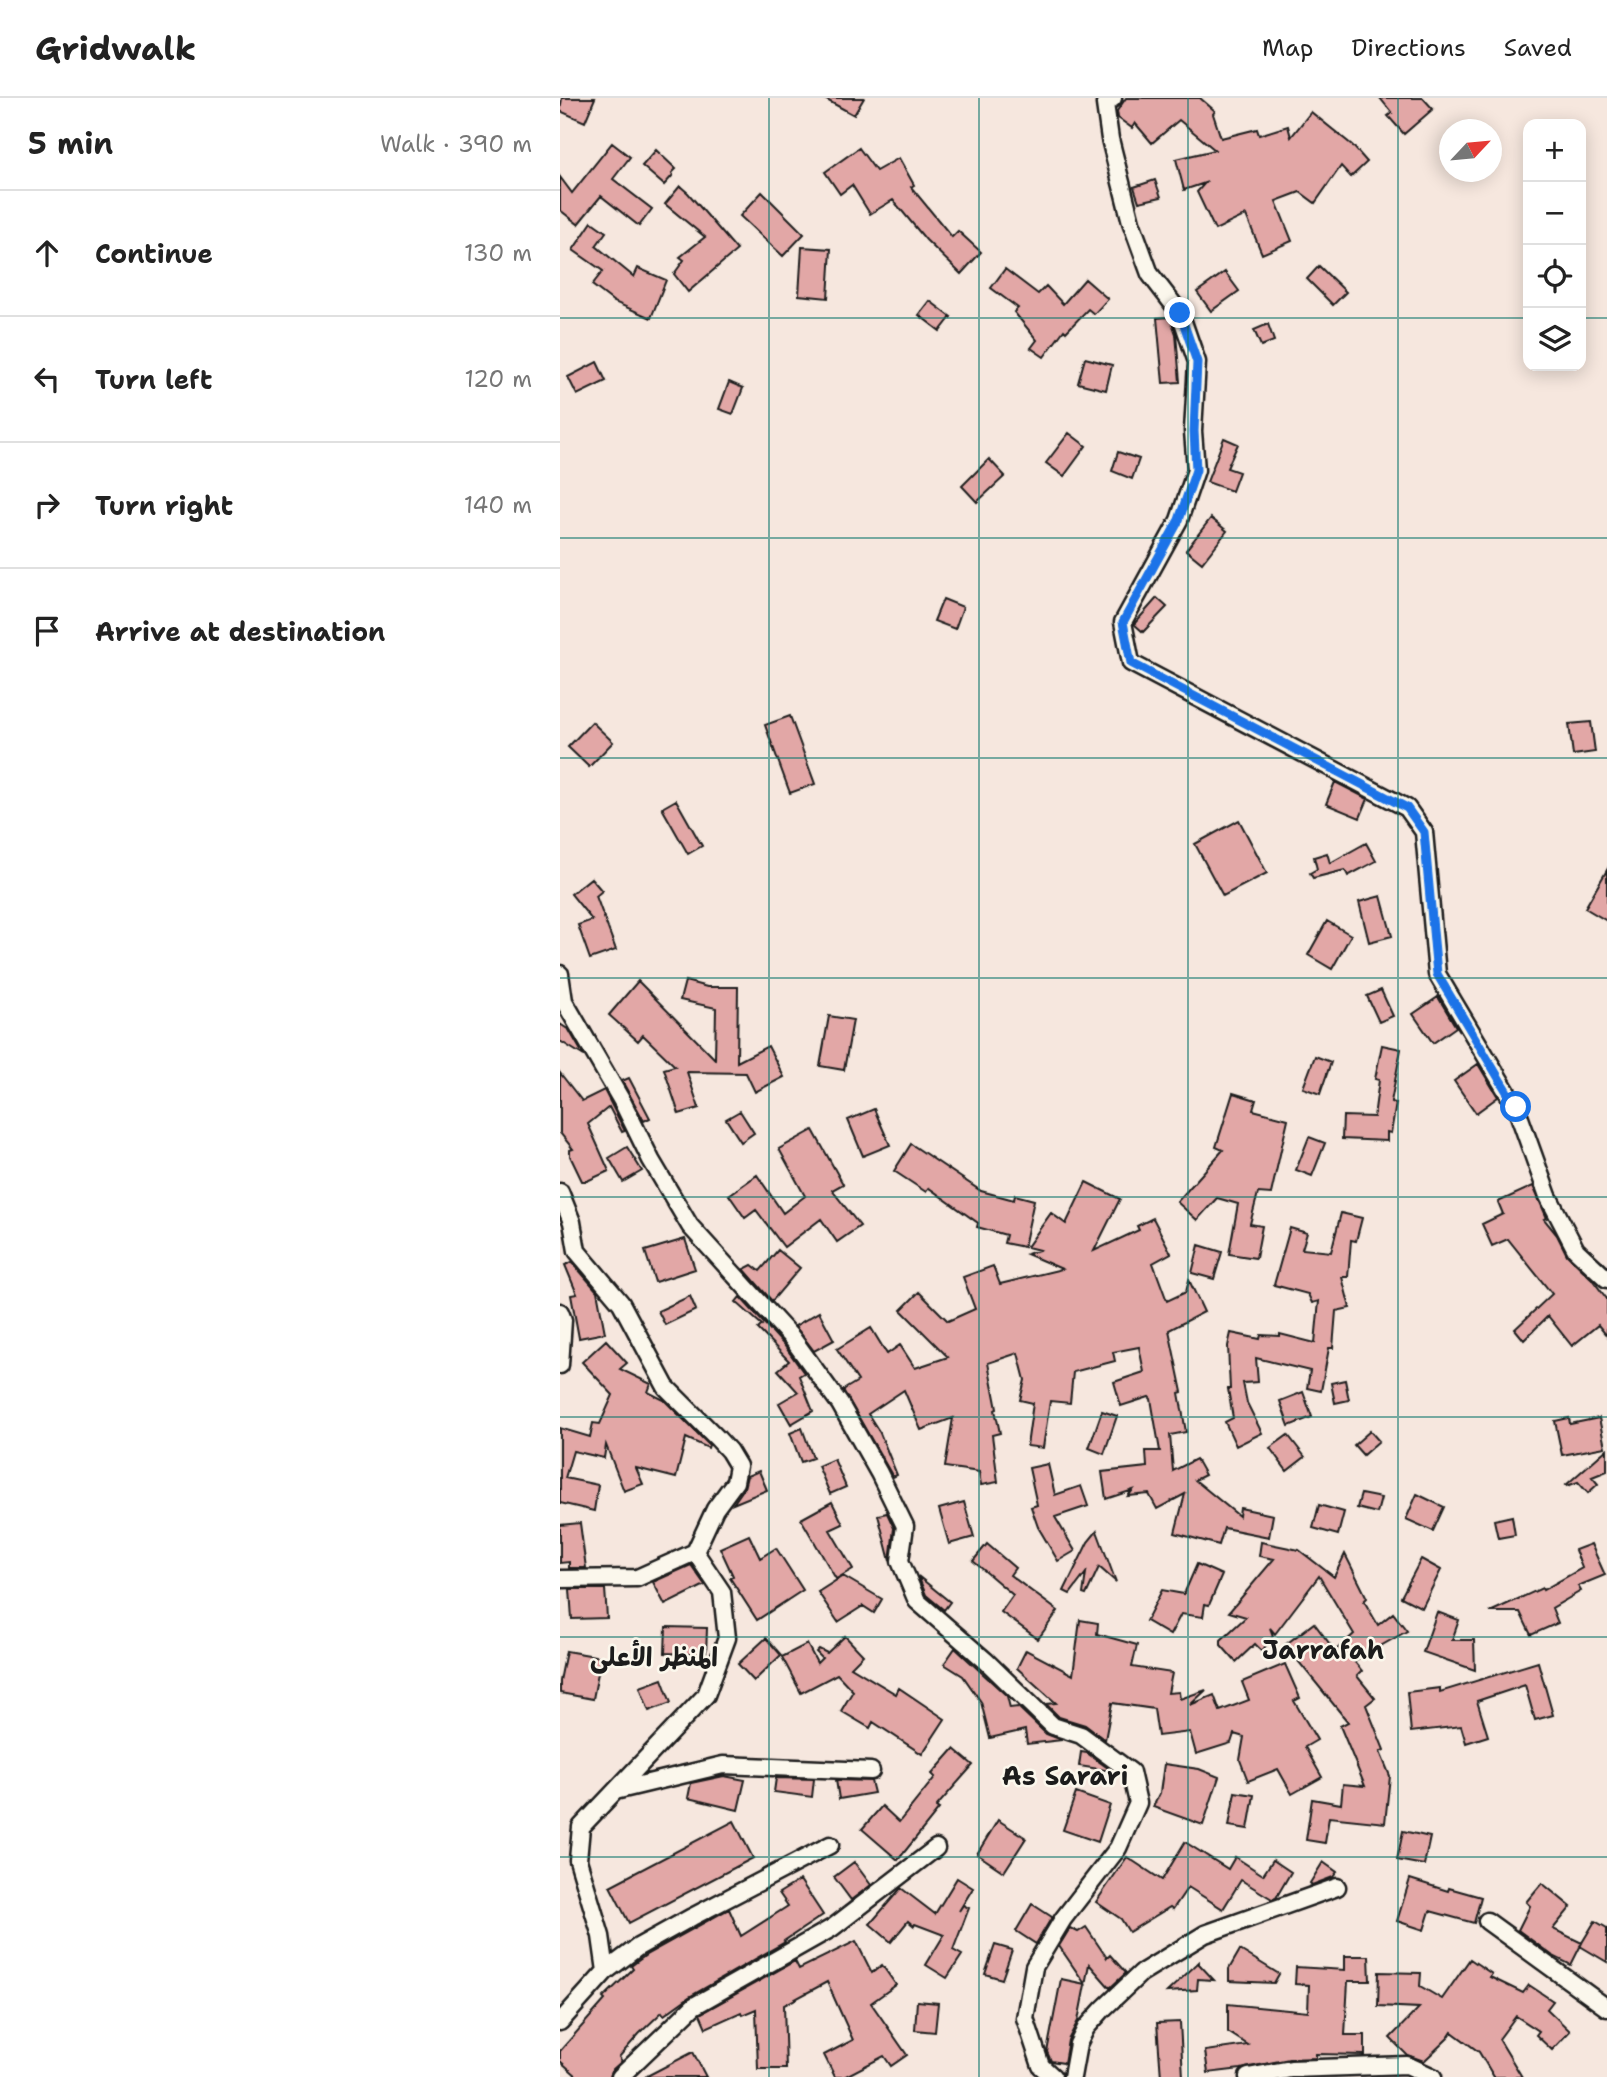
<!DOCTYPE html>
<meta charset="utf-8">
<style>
:root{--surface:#fff;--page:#f2f2f2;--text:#222;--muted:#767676;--line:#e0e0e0}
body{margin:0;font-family:"Shantell Sans","Playpen Sans Arabic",sans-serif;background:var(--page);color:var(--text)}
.controls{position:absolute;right:21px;top:21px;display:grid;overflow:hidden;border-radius:14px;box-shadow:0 4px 18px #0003}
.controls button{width:63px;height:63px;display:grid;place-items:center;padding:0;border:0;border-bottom:2px solid var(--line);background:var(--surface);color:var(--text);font:35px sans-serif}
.compass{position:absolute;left:879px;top:21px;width:63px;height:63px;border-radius:50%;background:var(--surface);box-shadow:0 4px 18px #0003;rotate:64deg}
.stop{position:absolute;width:21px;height:21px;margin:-16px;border:5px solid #1a73e8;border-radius:50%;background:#fff}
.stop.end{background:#1a73e8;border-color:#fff;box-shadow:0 2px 7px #0008}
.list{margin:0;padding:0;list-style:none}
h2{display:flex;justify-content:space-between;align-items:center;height:91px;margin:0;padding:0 28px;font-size:30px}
h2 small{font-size:23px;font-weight:400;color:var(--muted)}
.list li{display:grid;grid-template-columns:46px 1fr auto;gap:21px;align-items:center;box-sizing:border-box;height:126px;padding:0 28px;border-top:2px solid var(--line)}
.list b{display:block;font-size:26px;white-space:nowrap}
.list em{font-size:23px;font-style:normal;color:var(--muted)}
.icon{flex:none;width:38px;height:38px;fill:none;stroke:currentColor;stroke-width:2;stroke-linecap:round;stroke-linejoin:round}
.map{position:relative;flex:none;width:1047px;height:1979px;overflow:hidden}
header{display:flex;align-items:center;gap:42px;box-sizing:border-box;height:98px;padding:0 35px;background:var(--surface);border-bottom:2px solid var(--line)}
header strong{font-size:33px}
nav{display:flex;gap:38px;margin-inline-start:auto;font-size:24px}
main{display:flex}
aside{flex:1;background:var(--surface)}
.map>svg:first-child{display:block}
</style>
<header>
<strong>Gridwalk</strong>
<nav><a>Map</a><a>Directions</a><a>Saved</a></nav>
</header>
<main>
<aside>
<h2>5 min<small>Walk · 390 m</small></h2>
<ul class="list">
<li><svg class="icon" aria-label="ahead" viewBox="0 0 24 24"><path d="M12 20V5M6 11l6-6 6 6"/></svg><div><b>Continue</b></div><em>130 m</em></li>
<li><svg class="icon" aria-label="left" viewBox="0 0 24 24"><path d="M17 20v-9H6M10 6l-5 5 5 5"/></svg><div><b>Turn left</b></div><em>120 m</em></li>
<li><svg class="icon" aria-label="right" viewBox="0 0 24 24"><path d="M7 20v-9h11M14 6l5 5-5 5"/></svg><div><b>Turn right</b></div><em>140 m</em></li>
<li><svg class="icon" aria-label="arrive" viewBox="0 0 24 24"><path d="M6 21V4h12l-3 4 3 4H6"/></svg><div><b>Arrive at destination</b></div></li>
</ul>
</aside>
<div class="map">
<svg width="1047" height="1979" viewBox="0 0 1047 1979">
<rect width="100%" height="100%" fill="#f6e7de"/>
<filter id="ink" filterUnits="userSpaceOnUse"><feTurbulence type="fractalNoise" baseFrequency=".0143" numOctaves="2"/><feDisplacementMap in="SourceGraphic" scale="14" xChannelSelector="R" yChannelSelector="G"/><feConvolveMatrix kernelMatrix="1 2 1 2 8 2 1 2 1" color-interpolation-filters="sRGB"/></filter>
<g filter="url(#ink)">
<path fill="#e2a7a6" stroke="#1c1c1c" stroke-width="2" d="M2 0H35L25 24 0 13Z
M263 0H304L294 17Z
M566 0H640L655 13 653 16 661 40 697 31 699 37 728 28 731 39 751 14 792 47 807 64 791 79 781 68 755 105 740 94 716 103 732 143 702 156 686 117 655 132 637 94 645 85 624 92 616 61 655 52 619 22 592 45 575 25 572 30 558 20 557 13Z
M820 0H863L873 11 844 36 828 18 832 15Z
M52 45 70 59 53 81 92 111 79 128 41 98 18 126 0 112V79L12 95Z
M299 50 316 73 339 60 354 87 351 89 392 139 398 133 421 154 401 176 366 142 333 102 310 116 292 87 280 96 265 74Z
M96 52 116 71 112 75 113 77 104 87 82 68Z
M595 82 601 99 579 104 574 89Z
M120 88 128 95 177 152 128 194 114 176 124 162 120 159 145 139 105 106Z
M202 94 244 136 223 158 180 118Z
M32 124 46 134 36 148 74 179 78 170 106 182 91 220 54 204 32 187 43 173 13 152Z
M242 149 271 151 268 200 239 197Z
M759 168 786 194 773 207 747 181Z
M445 171 478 196 486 188 503 206 525 181 548 201 534 216 528 211 506 234 504 232 484 259 471 250 477 242 454 214 458 210 431 190Z
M665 174 679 193 651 213 637 194Z
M370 203 391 219 380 233 359 217Z
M610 219 616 236 620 284 603 285 597 220Z
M708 226 714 243 701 248 694 232Z
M525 260 552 267 546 292 518 285Z
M37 264 46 283 17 297 8 279Z
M169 284 183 290 173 316 159 311Z
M509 335 526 348 504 378 486 365Z
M664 340 678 346 667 370 679 374 672 393 647 384Z
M558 354 579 361 572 381 552 373Z
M429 361 445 378 417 404 402 388Z
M651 420 667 433 642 465 626 452Z
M597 500 607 509 583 534 574 526Z
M383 501 403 509 395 531 374 523Z
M230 618 255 686 230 695 205 627Z
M32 624 53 644 29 669 8 649Z
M1031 624 1035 654 1013 657 1009 626Z
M775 684 808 701 800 720 766 706Z
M116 702 142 748 128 756 102 710Z
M679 722 707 775 663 798 635 746Z
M806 745 816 763 788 778 785 772 753 780 750 775 757 771 754 759 767 755 770 765Z
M1047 772V823L1025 810Z
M31 780 42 793 36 798 56 852 30 861 18 827 32 822 11 796Z
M821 798 832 838 809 844 799 804Z
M767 823 791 837 772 871 748 857Z
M78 883 155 961 156 910 120 902 125 883 147 889H178L177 964 208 948 224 979 195 994 186 975 127 974 139 1010 119 1016 104 971 115 968 83 937 78 943 49 917Z
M821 892 833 918 819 924 807 898Z
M878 899 896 929 873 945 853 916Z
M269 918 293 922 284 972 260 968Z
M0 926 9 932 24 958 0 943Z
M822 947 841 951 831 1004 836 1005 831 1035 827 1034V1043L782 1041 783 1018 814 1019 819 982 815 981Z
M755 958 771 964 760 996 743 990Z
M918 966 938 999 916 1015 894 983Z
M0 975 22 1003 44 992 65 1033 62 1034 49 1009 28 1026 49 1073 27 1083H22L10 1058V1052L13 1051 0 1035Z
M69 980 90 1020 84 1023 62 983Z
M673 995 696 1002 693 1012 728 1021 711 1096 698 1095 690 1126 702 1128 696 1160 669 1156 678 1106 657 1100 637 1122 617 1104 663 1052 656 1049Z
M314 1011 330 1047 303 1058 288 1022Z
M180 1013 194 1035 181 1044 166 1021Z
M253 1032 283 1086 272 1092 300 1128 277 1144 261 1121 224 1149 196 1112 185 1120 169 1097 197 1077 223 1115 245 1098 219 1051Z
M749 1039 765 1045 752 1078 736 1072Z
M351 1046 421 1093 454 1102 455 1097 474 1102 464 1149 444 1145 446 1137 417 1129 418 1125 369 1090 366 1094 334 1073Z
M67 1049 82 1073 63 1084 49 1060Z
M526 1084 560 1101 534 1153 579 1132 577 1128 593 1120 611 1155 593 1165 607 1203 626 1194 629 1182 644 1214 609 1232 622 1294 619 1295 626 1334 610 1337 613 1373 636 1361 645 1377 635 1382 679 1418 680 1410 713 1417 709 1439 664 1430 659 1447 615 1435 625 1396 597 1411 589 1396 568 1398 573 1392 546 1401 542 1374 587 1369 586 1353H600L591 1301 589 1299 561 1308 554 1284 584 1274 579 1249 553 1254 555 1263 513 1274 510 1305 490 1303 483 1350 467 1348 473 1305 460 1302 465 1282 458 1255 428 1265 437 1311 435 1312 440 1335 432 1337 438 1384 421 1387 419 1374 385 1369 393 1320 361 1332 344 1292 308 1316 320 1335 337 1377 333 1379 283 1292 298 1283 277 1251 311 1230 327 1256 340 1247 355 1270 388 1259 341 1212 359 1194 388 1223 415 1211 403 1179 433 1168 440 1186 502 1171 467 1156 479 1152 467 1149 491 1115 506 1126Z
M973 1088 987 1120 984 1121 997 1137 1007 1157 1031 1180 1047 1201V1238L1038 1227 1012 1248 988 1218 964 1242 955 1231 992 1196 948 1141 932 1148 922 1126 943 1116 938 1104Z
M781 1115 802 1120 796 1143 791 1142 788 1179H782L790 1210 776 1213 773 1250H769L761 1293 747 1290 750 1273 696 1260 698 1284 683 1285 687 1305 702 1335 676 1348 665 1324 673 1320 668 1291H670L668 1248 671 1235 700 1241 701 1237 720 1238V1236L755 1245 759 1203 752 1205 748 1196 714 1187 730 1130 747 1135 742 1151 771 1154Z
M125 1141 135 1171 95 1184 85 1153Z
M639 1147 662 1154 654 1181 632 1175Z
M218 1152 240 1170 212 1203 184 1171 192 1167 200 1173Z
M12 1164 37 1193 45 1235 19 1240 11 1197 17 1196 5 1167Z
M130 1198 136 1212 105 1227 98 1213Z
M180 1199 224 1247 244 1275 239 1278 253 1313 231 1326 219 1305 238 1294 218 1272 229 1263 198 1231 202 1227 176 1204Z
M259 1214 274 1242 254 1253 235 1228Z
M46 1242 67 1265 60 1271 91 1286 88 1294 104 1302 149 1347 148 1350 126 1340 116 1380 76 1370 83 1386 64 1393 46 1347 44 1360 13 1353 5 1380 38 1387 34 1413 0 1405V1330L30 1339 33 1325 40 1326 53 1297 22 1264Z
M785 1282 789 1302 775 1305 771 1285Z
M743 1294 752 1319 729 1328 720 1303Z
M542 1313 557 1318 544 1356 529 1350Z
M1009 1320 1010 1326 1039 1320 1045 1349 1002 1357 995 1323Z
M242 1330 253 1360 241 1364 230 1335Z
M810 1333 819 1343 803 1357 794 1347Z
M728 1337 745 1359 727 1373 710 1350Z
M1047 1351V1373L1032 1379 1038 1386 1028 1395 1018 1384 1007 1388 1006 1387Z
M274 1361 286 1389 270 1396 258 1368Z
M488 1366 495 1397 521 1388 528 1408 495 1419 515 1453 498 1463 478 1429 471 1409 477 1407 469 1370Z
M199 1373 207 1392 173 1406 184 1390 187 1378Z
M801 1396 821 1400 817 1415 797 1410Z
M857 1396 884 1409 873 1433 846 1421Z
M272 1404 283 1426 270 1432 293 1471 276 1481 241 1421Z
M404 1404 414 1439 389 1446 379 1411Z
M759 1407 784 1414 778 1437 753 1430Z
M327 1415 334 1430 330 1463 318 1417Z
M952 1418 955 1437 938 1440 934 1422Z
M20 1425 26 1470H9V1464L0 1465V1427Z
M537 1433 556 1484 539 1469 526 1497 523 1496 526 1475 510 1496 504 1493 528 1444Z
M189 1437 200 1460 216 1450 243 1492 197 1522 170 1480 173 1478 160 1450Z
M701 1444 739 1452 774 1479 785 1456 807 1500 804 1503 818 1527 833 1515 847 1533 794 1563 802 1573 797 1578 815 1600 806 1607 824 1652 820 1654 830 1678 825 1725 769 1719 765 1745 746 1742 752 1701 781 1706 783 1686 805 1688 780 1628 788 1624 725 1547 754 1525 775 1553 794 1536 759 1478 715 1536 710 1530 713 1538 702 1553 695 1546 676 1564 661 1547V1542L686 1519 669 1514 714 1461 699 1458Z
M427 1446 455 1470 450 1477 498 1513 478 1541 441 1514 453 1497 413 1463Z
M1031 1446 1045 1477 1018 1488 1021 1493 992 1510 998 1525 971 1537 960 1514H930L982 1490 983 1492 1022 1470 1015 1452Z
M861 1461 881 1472 862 1510 841 1499Z
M637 1466 662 1477 649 1507 645 1506 643 1519 621 1516 610 1537 586 1523 602 1492 624 1496Z
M131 1467 145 1487 105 1507 93 1484Z
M283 1478 322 1501 314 1515 303 1508 278 1524 258 1494Z
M358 1478 390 1504 384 1512 366 1497Z
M10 1491H45L47 1520 12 1521Z
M877 1514 899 1522 892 1542H914L915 1572 863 1554Z
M520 1522 538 1525 537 1536 577 1547 572 1569 612 1575 608 1595 619 1594 620 1601 646 1592 630 1607 654 1597 660 1613 689 1602 682 1584 725 1566 740 1600 734 1603 757 1642 745 1649 762 1679 732 1696 718 1671 688 1683 680 1662 684 1639 674 1636 671 1645 636 1656 630 1634 598 1638 594 1611 552 1605 545 1642 525 1627 499 1619 486 1606 496 1605 457 1570 466 1552 513 1577Z
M106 1529 147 1530 146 1557 105 1555Z
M285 1538 303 1557 291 1569 336 1596 339 1590 385 1621 362 1656 313 1624 310 1630 281 1613 293 1593 277 1576 241 1595 222 1559 247 1546 257 1565 262 1560 256 1554 259 1551 267 1555Z
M206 1540 221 1557 194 1583 178 1566Z
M395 1550 447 1598 450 1610 458 1609 486 1636 502 1642 467 1646 465 1632 430 1640 421 1604 403 1578 384 1566Z
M6 1553 41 1559 33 1601 0 1595V1583Z
M978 1564 993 1617 975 1622 965 1587 917 1603 928 1638 906 1645 901 1628 851 1634 847 1594 880 1590V1594Z
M102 1581 111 1605 89 1613 80 1589Z
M394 1651 413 1667 376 1709 379 1711 338 1762 302 1731 322 1708 339 1724 375 1679 372 1676Z
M521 1654 527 1655 552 1673 519 1668Z
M604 1666 639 1671 659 1679 643 1727 593 1709 600 1695Z
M164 1678 185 1682 178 1712 128 1700 131 1685Z
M216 1680 254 1681 252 1699 214 1694Z
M276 1682 311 1683 314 1695 279 1701Z
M675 1694 694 1697 688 1731 669 1728Z
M516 1695 550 1707 538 1744 503 1732Z
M438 1722 466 1740 444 1774 417 1756Z
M174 1723 193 1760 69 1825 50 1788Z
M843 1733 870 1739 864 1767 837 1762Z
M625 1744 668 1771 675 1759 703 1777 713 1762 731 1774 716 1800 712 1801 681 1782 663 1811 628 1789 613 1811 610 1809 569 1834 561 1821 536 1804 567 1759 602 1782Z
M294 1764 311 1787 291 1802 274 1779Z
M763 1764 777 1774 773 1779 752 1787 750 1785Z
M397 1780 413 1790 399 1813 403 1807 409 1810 393 1852 402 1857 387 1880 366 1867 384 1837 355 1826 354 1828 348 1823 331 1844 310 1826 341 1790 375 1816Z
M850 1781 888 1793 889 1790 921 1799 914 1825 870 1813 864 1832 837 1823Z
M240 1782 263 1817 224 1843 225 1844 129 1899 104 1917 102 1914 79 1936 59 1959 62 1963 52 1972 50 1979H18L0 1963V1953L45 1902 43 1900 73 1871 71 1868 86 1857 169 1811 181 1838 228 1808 219 1795Z
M982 1785 1011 1809 993 1831 1022 1845 1011 1867 993 1858 958 1832 970 1808 966 1804Z
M472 1806 492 1819 476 1846 456 1833Z
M1035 1823 1047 1830V1864L1020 1848Z
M526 1829 547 1860 550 1857 566 1875 550 1890 529 1866 518 1923 508 1942 504 1965 491 1963 487 1954 501 1881 525 1886 499 1848 510 1830 518 1834Z
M296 1843 312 1875 322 1867 336 1887 311 1905 347 1957 331 1968 324 1958 284 1979H275L264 1957 293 1942 267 1884 224 1907 226 1971H198L196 1911 182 1917 181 1914 146 1930 140 1916 235 1863 239 1871Z
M435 1847 452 1852 442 1881 425 1876Z
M680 1852 719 1876 714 1885 669 1883V1871Z
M785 1858H809L810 1883H788L785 1937H805V1957L756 1956V1960L729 1961 681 1971 648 1975 645 1953 688 1947 668 1934V1906L748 1914 749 1887 735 1886 736 1869 785 1872Z
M910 1861 932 1876 930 1879 963 1895 969 1887 993 1903 987 1911 1010 1933 992 1952 976 1937 979 1933 956 1918 939 1941 962 1979H934L919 1954 892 1934 888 1940 864 1963 847 1957 830 1940 859 1910 818 1908 819 1874 861 1875 860 1888 882 1901Z
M639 1864V1866L654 1882 638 1881 637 1892 607 1894Z
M357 1903 378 1905 375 1934 355 1932Z
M620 1924 623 1979H601L597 1925Z
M133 1954 146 1979H85Z"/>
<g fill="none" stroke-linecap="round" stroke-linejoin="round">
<g stroke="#1c1c1c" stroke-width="21">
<path id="minor" d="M553 0 545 6 550 41 571 124 590 176 620 215 637 264 633 333 636 372 619 422 563 524 571 565 847 710 864 734 877 876 956 1009 988 1098 1016 1152 1047 1181
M0 876 4 903 63 1005 91 1062 130 1128 232 1240 280 1306 319 1375 345 1428 340 1463 357 1503 426 1563 493 1628 521 1637 571 1674 578 1705 558 1750 503 1821 474 1869 465 1920 481 1968 493 1979
M0 1094 12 1124 17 1153 61 1205 106 1289 157 1340 169 1353 178 1368 175 1384 155 1411 135 1454 77 1480 0 1481
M0 1214 3 1222 0 1267
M55 1693 163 1667 311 1673
M927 1823 1047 1910
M46 1873 78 1849 132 1819 270 1747
M0 1924 46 1873 41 1838 18 1762 21 1729 146 1597 167 1540 162 1494 135 1454
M60 1979 134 1908 272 1830 376 1750
M512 1979 518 1946 526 1930 543 1911 581 1875 645 1836 777 1789
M688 1979 731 1971 847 1967 873 1979"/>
</g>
<use href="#minor" stroke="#fbf7ec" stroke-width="16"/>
</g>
</g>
<g fill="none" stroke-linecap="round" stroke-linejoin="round" filter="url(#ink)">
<path stroke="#1a73e8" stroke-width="9" d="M620 215 637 264 634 333 636 372 619 422 563 524 571 565 847 710 864 734 877 876 956 1009"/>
</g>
<path fill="none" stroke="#0f766e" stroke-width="2" stroke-opacity="0.55" d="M209 0V1979M419 0V1979M628 0V1979M838 0V1979M0 220H968M1021 220H1047M0 440H1047M0 660H1047M0 880H1047M0 1099H1047M0 1319H1047M0 1539H1047M0 1759H1047"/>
<g text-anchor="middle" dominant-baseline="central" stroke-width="5" stroke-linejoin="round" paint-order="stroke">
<g font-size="26" font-weight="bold" fill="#1c1c1c" stroke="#fbf7ec">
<text x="763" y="1551">Jarrafah</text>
<text x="94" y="1558">المنظر الأعلى</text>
<text x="505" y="1677">As Sarari</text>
</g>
</g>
</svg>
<div class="controls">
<button>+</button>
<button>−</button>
<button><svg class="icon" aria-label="locate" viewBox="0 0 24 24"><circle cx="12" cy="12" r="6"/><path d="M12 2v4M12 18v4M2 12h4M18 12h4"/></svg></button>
<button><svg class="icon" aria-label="layers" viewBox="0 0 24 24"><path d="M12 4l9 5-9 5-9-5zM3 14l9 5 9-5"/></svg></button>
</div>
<svg class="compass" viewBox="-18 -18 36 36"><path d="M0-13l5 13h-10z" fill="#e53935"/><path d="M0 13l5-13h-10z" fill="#767676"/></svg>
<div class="stop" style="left:956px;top:1009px"></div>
<div class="stop end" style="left:620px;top:215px"></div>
</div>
</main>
